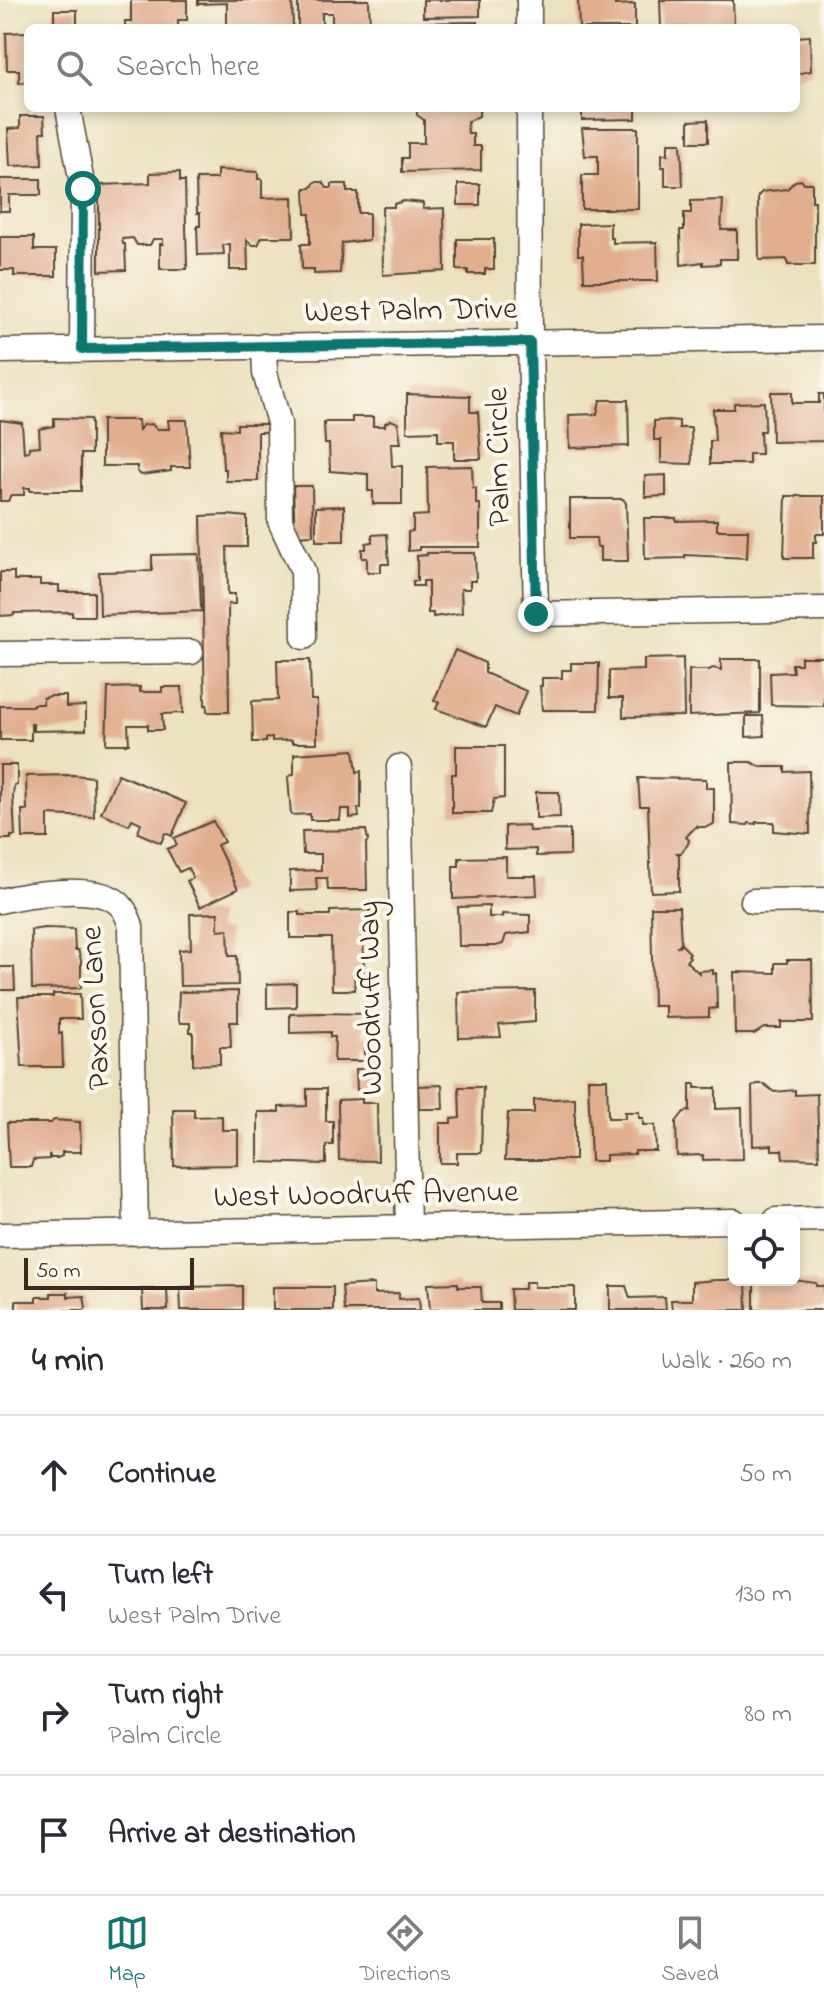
<!DOCTYPE html>
<meta charset="utf-8">
<style>
:root{--surface:#fff;--page:#f2f2f3;--text:#2b2b33;--muted:#7c7c81;--line:#e1e1e2;--accent:#0f766e}
body{margin:0;font-family:"Indie Flower",sans-serif;background:var(--page);color:var(--text)}
.controls{position:absolute;right:24px;bottom:24px;display:grid;overflow:hidden;border-radius:12px;box-shadow:0 4px 12px #0003}
.controls button{width:72px;height:72px;display:grid;place-items:center;padding:0;border:0;border-bottom:2px solid var(--line);background:var(--surface);color:var(--text);font:40px sans-serif}
.scale{position:absolute;left:24px;bottom:20px;width:170px;box-sizing:border-box;padding-left:8px;border:4px solid #3b2a1e;border-top:0;font-size:22px;line-height:28px;white-space:nowrap;color:#3b2a1e;-webkit-text-stroke:6px #fbf7ec;paint-order:stroke}
.stop{position:absolute;width:24px;height:24px;margin:-18px;border:6px solid #0f766e;border-radius:50%;background:#fff}
.stop.end{background:#0f766e;border-color:#fff;box-shadow:0 2px 8px #0008}
.list{margin:0;padding:0;list-style:none}
h2{display:flex;justify-content:space-between;align-items:center;height:104px;margin:0;padding:0 32px;font-size:34px}
h2 small{font-size:26px;font-weight:400;color:var(--muted)}
.list li{display:grid;grid-template-columns:52px 1fr auto;gap:24px;align-items:center;box-sizing:border-box;height:120px;padding:0 32px;border-top:2px solid var(--line)}
.list b{display:block;font-size:30px;white-space:nowrap}
.list p{margin:0;font-size:26px;white-space:nowrap;color:var(--muted)}
.list em{font-size:26px;font-style:normal;color:var(--muted)}
.icon{flex:none;width:44px;height:44px;fill:none;stroke:currentColor;stroke-width:2;stroke-linecap:round;stroke-linejoin:round}
.map{position:relative;flex:none;width:824px;height:1310px;overflow:hidden}
.search{position:absolute;background:var(--surface);box-shadow:0 4px 12px #0003;left:24px;right:24px;top:24px;height:88px;display:flex;align-items:center;gap:20px;box-sizing:border-box;padding:0 28px;border-radius:12px;color:var(--muted);font-size:30px}
.sheet{height:584px;background:var(--surface)}
nav{display:flex;justify-content:space-around;align-items:center;box-sizing:border-box;height:112px;border-top:2px solid var(--line);background:var(--surface);font-size:22px;color:var(--muted)}
nav a{display:grid;justify-items:center;gap:4px}
nav .on{color:var(--accent)}
.map>svg:first-child{display:block}
</style>
<div class="map">
<svg width="824" height="1310" viewBox="0 0 824 1310">
<rect width="100%" height="100%" fill="#fbf7ec"/>
<filter id="ink" filterUnits="userSpaceOnUse"><feTurbulence type="fractalNoise" baseFrequency=".0125" numOctaves="2"/><feDisplacementMap in="SourceGraphic" scale="16" xChannelSelector="R" yChannelSelector="G"/><feConvolveMatrix kernelMatrix="1 2 1 2 8 2 1 2 1" color-interpolation-filters="sRGB"/></filter>
<filter id="wash" filterUnits="userSpaceOnUse"><feTurbulence type="fractalNoise" baseFrequency=".006" numOctaves="4" result="noise"/><feDisplacementMap in="SourceGraphic" scale="32" xChannelSelector="R" yChannelSelector="G"/><feGaussianBlur stdDeviation="1.8" result="paint"/><feColorMatrix in="noise" values="0 0 0 0 0 0 0 0 0 0 0 0 0 0 0 0 0 1.4 0 .05"/><feComposite in="paint" operator="in"/></filter>
<g filter="url(#wash)">
<rect width="100%" height="100%" fill="#ece1bf"/>
<g id="blocks">
<path fill="#e1ae90" d="M131 0H187V20H178V28H125V21H131Z
M198 0H292L293 28H227V3L198 4Z
M298 0H369L370 28 332 26V13H322V28H298Z
M423 0H480V16L423 17Z
M578 0H615V5L635 4V28H579Z
M660 0H733L734 27 661 28Z
M54 10H77V28H54Z
M477 22V28H403V23Z
M28 32V82L19 83V70H7L6 33Z
M810 36 811 71 796 74V37Z
M417 108H479V116L467 122 468 134H473V146H481V170L402 172V158H408V143H424V120L417 115Z
M582 108H636V119L582 120Z
M20 116H44L45 132H41L42 165 10 166 8 129 20 128Z
M708 120V142H689V121Z
M582 128H638V209H582V175H598V156H585Z
M668 143H681L683 186H665V167H662V154H668Z
M217 170 258 172V179H262V198L293 197 294 237H262L258 245H253L247 240 248 270H230V244L223 245 224 254 198 255 197 226H200V213H197L196 179H217Z
M180 172V181H185L187 269H160V244H163V239H153L150 245H137L133 238 122 239 123 244H125L126 270 99 271V185L150 183V173Z
M0 179H41V195H9V211H0Z
M802 180 804 183H812V201H815V265H788L787 259 759 260 758 196 762 192 787 189 795 181Z
M315 182H323L327 188H332V184H347V192H358V213H369V240L342 243 340 273 314 274V269H302L301 244H310V214H306L305 188H311Z
M458 184H480V205H458Z
M723 200 721 230H737V259H720V264L703 265V262L681 265 680 230H684V213H691V201Z
M404 201 423 203V209L444 208 445 271 383 275 382 207H394V204Z
M610 223V238H613V243L657 242 658 281H584L583 255H578V224Z
M0 237H34V250H56V276H14V270H0Z
M457 239H494V269H485V274H468V270H457Z
M771 392H792V403H819V394H824V441L772 442Z
M407 394 470 396V412H478L481 459H454V441H438V431L407 432Z
M600 400H628L629 446 570 448 569 415 597 414Z
M764 402 765 421 764 431H760L761 454H749V464H710V441H715L713 409H734V403Z
M352 417H373V426H385V423L391 420 398 423 401 443H391L392 466H402V504H373V491H368V474L330 471 329 444H325L324 422H352Z
M54 418 90 419 91 422V454H81V491H30V488H24V495H11L8 501H0V420L22 423 24 452 29 451V447L40 446 39 429 54 426Z
M102 420H138L139 430 143 425 152 424 156 429H169L168 420H187L190 467H171V471L141 475 137 471V466H102Z
M669 420 679 421V428H691L692 464 661 463V440H654V421Z
M237 424H270V432H258V481H226V469H223L221 429 237 430Z
M472 466 473 488H476V504H480V547H419V550L408 551V532L413 531V516L428 515 427 467Z
M666 475V496L645 497V476Z
M293 486H312L313 535 295 536Z
M786 496H824V534H816V542H813V558H784Z
M570 499H623L626 503 628 561H600V547H597L596 538H570Z
M344 506V541H316V507Z
M228 515 247 517V547H227L228 594H235V604H228L229 712H207V705H205L201 516Z
M644 518H676V521L717 520V530H748L747 558 685 555V558L645 559Z
M387 534 389 564H381V572H367V558H362V549H366V543L372 542V535Z
M427 553H475L476 581H470V589H461L462 613 433 617V613H428V581H423V586H413V581H417V556L427 555Z
M199 554 201 611 100 615 99 572 152 571V555Z
M0 572H14V580H40V585H59V592H94V616H72V612L14 613V615L0 616Z
M455 650 485 663V673L526 691 516 716 495 707 486 727 436 709 439 702 434 701Z
M801 657H824V706L771 705 770 673 793 672 792 664H801Z
M683 658 684 716 623 717V698H609V671L644 670V659Z
M721 659H760V713L689 716V670H709L713 668 721 670Z
M277 660H310L311 700H317V743H292V740L272 741V738H266V742H253L252 701 278 700Z
M571 663H599L598 710H542L540 686H542V678H562V670H571Z
M140 687V692H162V687H182L183 713 162 714 163 730H148V725H128L129 744H106L108 688Z
M50 696H66V707L86 706V730L33 731V724H31V740H0V706H33V704H43V698Z
M746 716H763L764 736 746 737Z
M456 746H504V798L494 799 491 813H452V774H456Z
M354 750 357 772 361 771V808H358L359 817 350 818V809H341L340 820H310V814L291 815 288 777 294 774V754Z
M731 762H751L761 767H785V772L809 771 810 834 774 831V822H756V824L749 823 748 825 732 824Z
M0 765H17V785H14L13 797 15 836H11V839H0Z
M118 774 186 803 172 836 165 833 161 843 138 833 141 823 132 819 129 825 101 813Z
M73 775 93 777 94 817 48 815V838H23L22 810H27L26 776Z
M638 778 706 779V788H714V824L707 827H697V825L686 837 689 840 688 844 681 853H677L679 855V891L651 892 648 806H640Z
M536 792H559L560 817 536 818Z
M213 821 224 842 217 845 238 889 200 907 187 881 193 878 188 868 179 872 167 849 177 845 174 838Z
M528 825 529 831 570 830V855L536 856V849L505 850V826Z
M366 830 368 841 366 843 367 890H328L327 878H316L317 890 290 891V871L321 870V854H303L302 831Z
M506 857V876H536L537 895 453 899V866H459V858Z
M489 906V917H502V914L530 915V932L506 935 503 944 496 946H459L458 907Z
M651 907H679L681 943 678 946 682 945 690 953 688 955 690 957 686 961 699 973V971L713 970V974L716 973 717 1008 709 1009V1017L665 1018V1006H653Z
M370 910V933H363L364 971H354L355 990H332L331 938H290V912H299V915H330V911Z
M218 913V930L228 929 229 956H237L238 985 180 986 179 950 191 949 190 914Z
M44 928 74 929 75 950H78L81 960V988L32 989 31 930Z
M787 960H812L813 1022H781V1028H764L754 1034H735L734 972 775 973V963H787Z
M0 967H14L15 990H0Z
M296 983V1007L267 1008V984Z
M238 991V1022H230L231 1047H220V1064L193 1065V1032H190V1023H180L178 1017 179 992Z
M535 991V1022L499 1025 501 1037 459 1038 458 992Z
M53 994H80L81 1019H59V1034L62 1033 63 1067H22L18 997H53Z
M321 1013 365 1014V1035H372V1047H365V1061H334L335 1037H330V1032L290 1033V1014Z
M356 1069H379V1089L357 1090Z
M588 1079H607L608 1118H625V1112H639V1118H643V1125H655L656 1151H635V1154L606 1155V1161H591Z
M690 1084H695V1088H716V1109L742 1108 743 1159 703 1160V1155L677 1156 676 1122 684 1112 690 1111Z
M757 1084H764L774 1092 795 1090V1095L817 1094 819 1159 783 1158 782 1150H772V1145L753 1146 752 1087Z
M442 1085 443 1109H419L418 1086Z
M459 1087H483L481 1153H457V1163H440V1123H451V1119L460 1118Z
M307 1089H326V1121H333V1145H326V1164L258 1162V1112H279V1107L307 1106Z
M575 1098V1160H505L508 1113H534V1100Z
M362 1099V1103H377L378 1161 339 1160 338 1100Z
M173 1109H194V1117L222 1116V1130H238V1165L174 1166Z
M54 1120 80 1122 81 1152H62V1156L57 1158H51L49 1154V1159L33 1160 31 1167H9L7 1123H51Z
M716 1280H746L747 1310H672L671 1300H692V1282Z
M754 1280H776V1283H790V1280H794L816 1283V1286H824V1310H754Z
M525 1282H534V1287H575V1310H511L510 1289H525Z
M458 1283V1287H481L482 1303H499V1310H430L428 1284Z
M374 1284V1294L399 1293V1299L419 1298 420 1310H344L342 1286Z
M242 1286V1310H181L180 1287Z
M610 1286H626L630 1298 665 1297 666 1310H610Z
M273 1287H333V1310H273Z
M142 1289H167L168 1310H143Z
M51 1293H68V1297L84 1296 86 1308 84 1310H16V1301H36V1297H51Z"/>
</g>
</g>
<g filter="url(#ink)">
<use href="#blocks" fill-opacity="0" stroke="#564536" stroke-width="2"/>
<g fill="none" stroke-linecap="round" stroke-linejoin="round">
<g stroke="#564536" stroke-width="27">
<path id="minor" d="M529 0V28
M68 108 83 189 82 349
M529 108 530 342 536 614 824 609
M264 346 265 373 279 423 280 521 303 571 304 637
M0 351 824 338
M0 654 191 652
M399 767 408 1228
M0 901C27 894 89 885 114 900 124 906 127 915 131 926L136 1233
M753 901 824 900
M776 1220 824 1219
M0 1235 734 1221"/>
</g>
<use href="#minor" stroke="#fff" stroke-width="24"/>
</g>
</g>
<g fill="none" stroke-linecap="round" stroke-linejoin="round" filter="url(#ink)">
<path stroke="#0f766e" stroke-width="10" d="M83 189 82 349 530 342 536 614"/>
</g>
<g text-anchor="middle" dominant-baseline="central" stroke-width="8" stroke-linejoin="round" paint-order="stroke">
<g font-size="32" fill="#3b2a1e" stroke="#fbf7ec">
<text transform="translate(411 312) rotate(-1)">West Palm Drive</text>
<text transform="translate(500 457) rotate(-91)">Palm Circle</text>
<text transform="translate(372 998) rotate(-91)">Woodruff Way</text>
<text transform="translate(97 1008) rotate(-93)">Paxson Lane</text>
<text transform="translate(366 1196) rotate(-1)">West Woodruff Avenue</text>
</g>
</g>
</svg>
<div class="controls">
<button><svg class="icon" aria-label="locate" viewBox="0 0 24 24"><circle cx="12" cy="12" r="6"/><path d="M12 2v4M12 18v4M2 12h4M18 12h4"/></svg></button>
</div>
<div class="scale">50 m</div>
<div class="stop" style="left:83px;top:189px"></div>
<div class="stop end" style="left:536px;top:614px"></div>
<div class="search"><svg class="icon" aria-label="search" viewBox="0 0 24 24"><circle cx="10" cy="10" r="6"/><path d="M15 15l6 6"/></svg>Search here</div>
</div>
<section class="sheet">
<h2>4 min<small>Walk · 260 m</small></h2>
<ul class="list">
<li><svg class="icon" aria-label="ahead" viewBox="0 0 24 24"><path d="M12 20V5M6 11l6-6 6 6"/></svg><div><b>Continue</b></div><em>50 m</em></li>
<li><svg class="icon" aria-label="left" viewBox="0 0 24 24"><path d="M17 20v-9H6M10 6l-5 5 5 5"/></svg><div><b>Turn left</b><p>West Palm Drive</p></div><em>130 m</em></li>
<li><svg class="icon" aria-label="right" viewBox="0 0 24 24"><path d="M7 20v-9h11M14 6l5 5-5 5"/></svg><div><b>Turn right</b><p>Palm Circle</p></div><em>80 m</em></li>
<li><svg class="icon" aria-label="arrive" viewBox="0 0 24 24"><path d="M6 21V4h12l-3 4 3 4H6"/></svg><div><b>Arrive at destination</b></div></li>
</ul>
</section>
<nav>
<a class="on"><svg class="icon" aria-label="map" viewBox="0 0 24 24"><path d="M3 6l6-2 6 2 6-2v14l-6 2-6-2-6 2zM9 4v14M15 6v14"/></svg>Map</a>
<a><svg class="icon" aria-label="directions" viewBox="0 0 24 24"><path d="M12 3l9 9-9 9-9-9zM9 14v-3h6M13 9l2 2-2 2"/></svg>Directions</a>
<a><svg class="icon" aria-label="saved" viewBox="0 0 24 24"><path d="M7 4h10v16l-5-4-5 4z"/></svg>Saved</a>
</nav>
